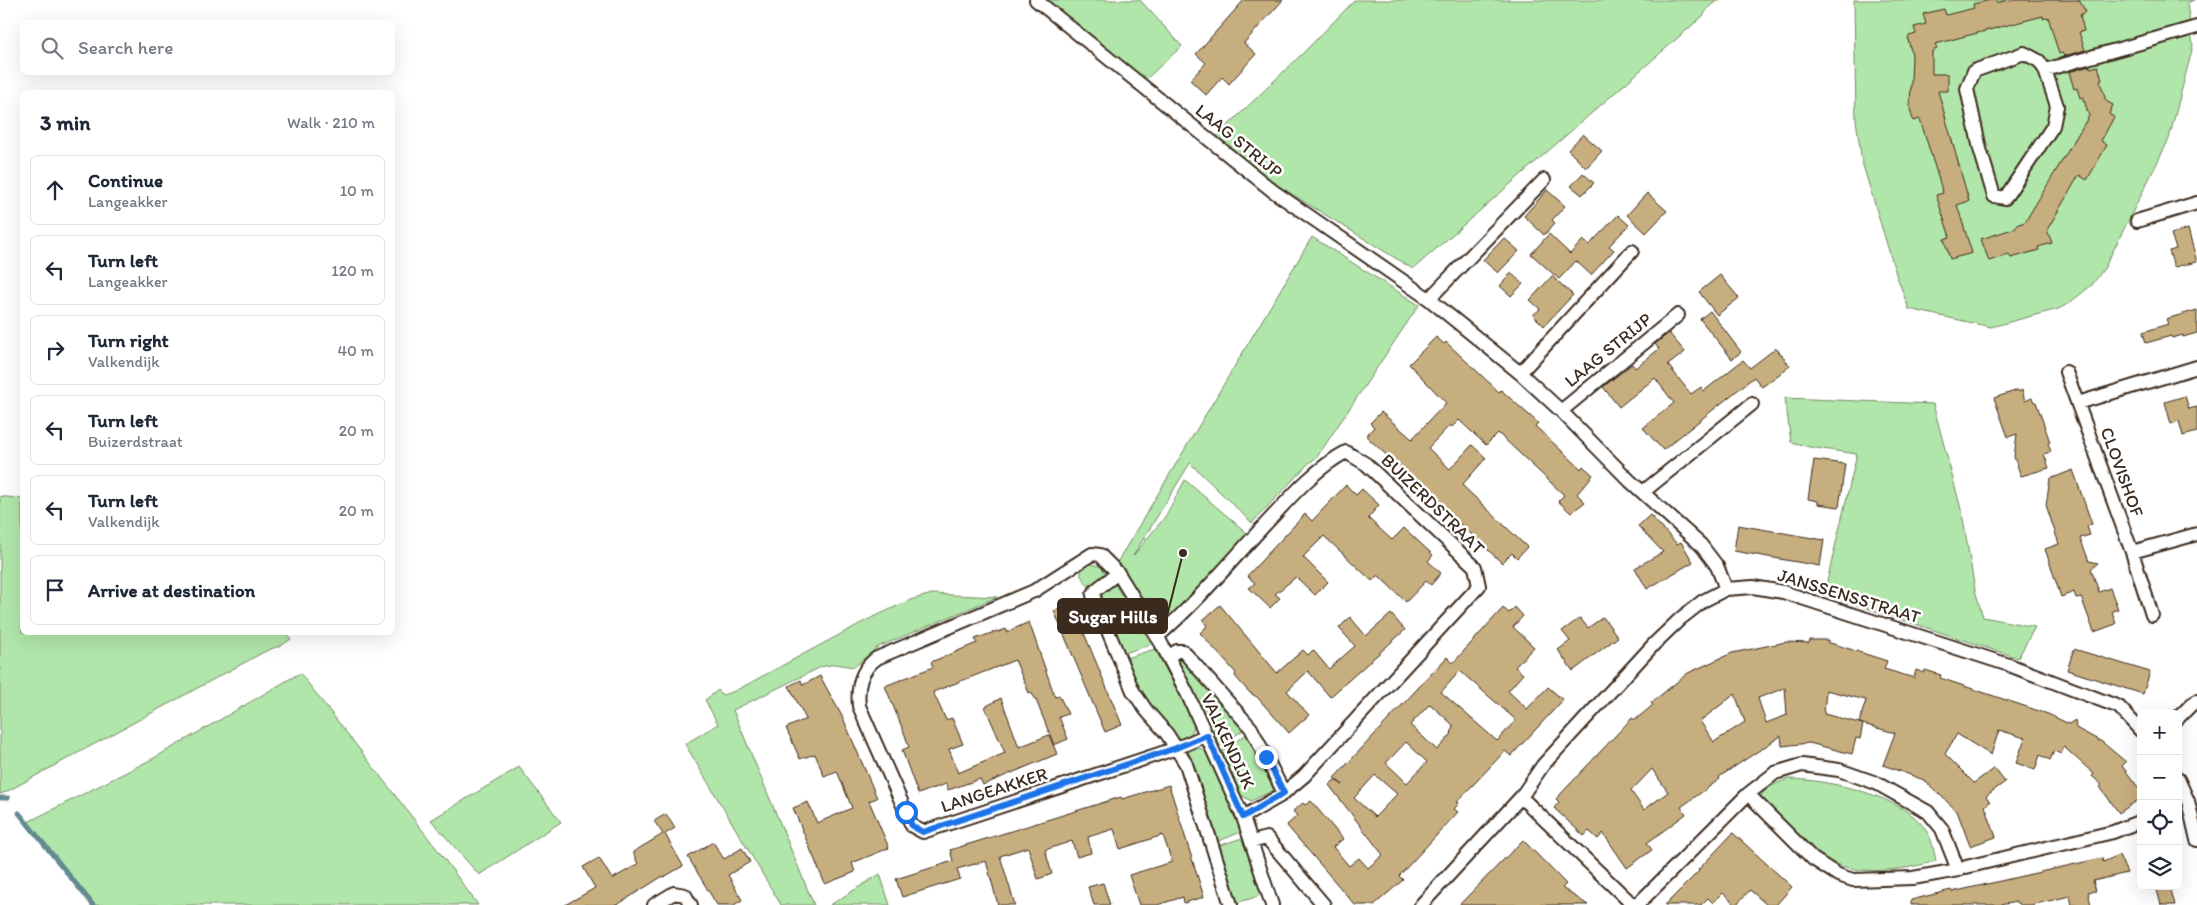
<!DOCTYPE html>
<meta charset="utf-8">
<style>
:root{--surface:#fff;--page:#f6f6f7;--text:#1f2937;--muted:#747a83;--line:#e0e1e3}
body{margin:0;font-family:Itim,sans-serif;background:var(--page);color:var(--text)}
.controls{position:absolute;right:15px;bottom:15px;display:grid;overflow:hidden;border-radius:8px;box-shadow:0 5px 20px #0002}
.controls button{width:45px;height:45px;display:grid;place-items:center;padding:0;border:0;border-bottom:1px solid var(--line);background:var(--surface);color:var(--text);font:25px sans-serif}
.stop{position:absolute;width:15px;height:15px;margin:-11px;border:4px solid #1a73e8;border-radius:50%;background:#fff}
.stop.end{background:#1a73e8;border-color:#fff;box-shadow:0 1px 5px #0008}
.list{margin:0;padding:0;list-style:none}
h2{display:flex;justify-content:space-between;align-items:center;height:65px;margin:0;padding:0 20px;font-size:21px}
h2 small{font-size:16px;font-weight:400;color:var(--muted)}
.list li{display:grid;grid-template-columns:32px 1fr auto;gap:15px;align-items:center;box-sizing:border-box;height:70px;margin:0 10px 10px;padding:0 10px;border:1px solid var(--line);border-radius:8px}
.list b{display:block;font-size:19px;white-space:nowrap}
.list p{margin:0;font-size:16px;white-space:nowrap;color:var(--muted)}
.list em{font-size:16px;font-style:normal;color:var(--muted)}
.icon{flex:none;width:28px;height:28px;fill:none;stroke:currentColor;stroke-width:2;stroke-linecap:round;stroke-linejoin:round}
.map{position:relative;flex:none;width:2197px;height:905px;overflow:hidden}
.search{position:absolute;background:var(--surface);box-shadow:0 5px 20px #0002;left:20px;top:20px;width:375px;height:55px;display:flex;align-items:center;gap:12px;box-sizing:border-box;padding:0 18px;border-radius:8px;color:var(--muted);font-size:19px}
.panel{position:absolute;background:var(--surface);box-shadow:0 5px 20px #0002;left:20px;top:90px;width:375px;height:545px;border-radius:8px}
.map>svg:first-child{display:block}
</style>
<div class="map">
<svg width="2197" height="905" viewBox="0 0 2197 905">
<rect width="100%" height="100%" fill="#fff"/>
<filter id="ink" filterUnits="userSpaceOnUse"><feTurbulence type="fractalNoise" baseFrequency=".02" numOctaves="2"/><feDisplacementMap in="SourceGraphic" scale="10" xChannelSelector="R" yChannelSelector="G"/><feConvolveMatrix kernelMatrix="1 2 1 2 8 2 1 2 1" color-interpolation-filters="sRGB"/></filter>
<g filter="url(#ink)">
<path fill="#b0e6a9" stroke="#768864" d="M1044 0H1140L1182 46 1144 81Z
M1355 0H1721C1713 2 1707 8 1704 15L1413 269 1274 183 1215 138 1303 53Z
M1854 0H2194L2187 3 2193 46 2169 139 2105 267 2092 285 2068 304 2058 309 1991 327 1909 309 1896 274 1862 162 1856 120Z
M1312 237 1419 305 1317 457 1308 464 1252 523 1190 463 1133 556 1165 517 1185 480 1248 534 1170 616 1162 621 1152 619 1116 564Z
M1785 398 1933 404 1962 513 1975 590 1983 617 2035 627 2018 658 1824 594 1857 454 1809 447 1791 442Z
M0 496 22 499V632H285L291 639 279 647H276L264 652 6 792 0 794Z
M1090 564 1100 566 1107 575 1089 587 1081 576V570Z
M1114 583 1152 644 1125 653 1101 596V593Z
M932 594 997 597 878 647 854 667 835 664 821 667 733 710 814 905H781L685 744 718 724 705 700 718 690 723 695 735 691 865 621 910 600Z
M1155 649 1194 722C1194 734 1188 737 1178 741L1142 696 1126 658Z
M1179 657H1182L1245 729 1220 746 1176 659Z
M300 673 437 849 478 905H95L28 822 156 757Z
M1248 733 1274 790 1251 801 1241 795 1222 751Z
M1198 748 1205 750 1210 755 1241 832 1216 842 1188 750Z
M519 767 561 822 479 875 431 820Z
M1788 779C1825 779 1908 796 1927 832 1932 840 1934 851 1936 861 1900 871 1858 877 1824 859 1802 847 1780 819 1762 801L1760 797C1767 786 1777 783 1788 779Z
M1242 838 1261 893 1259 896 1236 903 1218 846Z
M880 874 890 905H830Z"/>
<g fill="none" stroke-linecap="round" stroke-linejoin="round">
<path stroke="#638991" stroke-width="5" d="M0 798H8
M19 813 93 905"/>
</g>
<path fill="#c7ae7e" stroke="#3b2a1e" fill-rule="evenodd" d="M1244 0H1283L1244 43 1256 54 1229 84 1222 77 1206 95 1190 80 1206 63 1196 54Z
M1991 0H1996V3L2008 0H2079L2086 12 2080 15 2084 31 2079 32 2085 50 2064 56 2062 53 2059 54 2048 17 2043 19V16L1935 44 1937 49 1932 51V74H1948V91H1938L1969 201 1957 205 1972 253 1950 259 1944 239 1950 237 1936 195 1943 193 1920 119 1913 121 1910 108 1912 55 1908 39 1909 36 1916 34 1914 27 1926 24 1923 14 1944 9 1946 15 1974 8 1973 4Z
M2090 66V68L2098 66 2102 80 2100 81 2106 101 2113 105 2109 114 2114 117 2101 141 2107 145 2087 180 2079 175 2047 230 2052 243 2038 247 2039 250 2011 258 2009 254 1989 261 1981 239 2016 228V225L2025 222 2089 116 2083 97 2080 98 2077 88 2074 89 2069 72Z
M1583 134 1602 151 1586 168 1568 150Z
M1583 173 1594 183 1582 195 1571 186Z
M1547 190 1565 206 1552 220 1555 223 1544 235 1524 216Z
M1647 193 1667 211 1646 233 1627 215Z
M1618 215 1629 225 1609 246 1614 250 1591 275 1576 261 1559 279 1531 254 1549 234 1570 254 1583 240 1589 245Z
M2188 229 2197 262 2174 267 2169 251 2176 249 2171 234Z
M1504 238 1519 251 1498 273 1483 260Z
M1511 273 1523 284 1511 296 1500 286Z
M1720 275 1739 298 1717 315 1699 292Z
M1552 276 1573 295 1544 326 1533 315 1540 309 1530 300Z
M2197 310V333L2183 337V335L2172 338 2171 336 2146 343 2143 332 2168 324 2166 319Z
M1710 311 1741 352 1732 359 1700 319Z
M1669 333 1685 352 1668 365 1691 394 1701 387 1704 391 1743 360 1750 368 1776 348 1790 366 1762 387 1754 377 1663 450 1643 428 1674 403 1655 378 1619 407 1603 387 1632 364 1635 368 1659 349 1655 344Z
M1436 337 1444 344 1446 342 1499 392 1501 390 1538 423 1535 426 1577 465 1581 469 1583 466 1593 475 1577 494 1585 502 1571 513 1558 501 1564 495 1498 433 1486 445 1459 420 1452 427 1450 425 1428 448 1450 469 1472 445 1486 458 1462 485 1527 547 1517 558 1512 553 1502 563 1366 436 1374 427 1370 423 1381 412 1412 439 1446 403 1409 364Z
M2018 390 2019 392 2022 390 2025 401 2032 398 2034 402H2036L2050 442 2048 443 2051 452 2044 454 2049 468 2021 476 2014 457 2017 434 2008 437 1994 398Z
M2185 396 2189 409 2197 407V432L2183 436 2179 421 2171 424 2165 402Z
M1814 460 1845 464 1839 507 1818 504V501L1808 499Z
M2073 470 2092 524 2087 526 2090 535 2080 538 2089 561 2098 563 2091 569 2099 592 2110 588 2118 609 2112 611 2116 624 2094 632 2081 597 2076 598 2074 592 2061 597 2045 549 2059 544 2046 505 2050 479Z
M1346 485 1356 495 1362 489 1379 505 1368 518 1392 540 1404 528 1433 555 1428 561 1441 573 1431 585 1426 581 1406 602 1378 575 1372 581 1324 536 1303 557 1328 582 1315 595 1296 577 1275 594 1280 598 1270 608 1249 588 1255 583 1247 576 1305 514 1312 521Z
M1650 515 1677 544 1681 542 1693 562 1647 589 1635 568 1663 552 1638 526Z
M1738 525 1824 540 1820 566 1734 551Z
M1072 604 1122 725 1105 732 1054 611Z
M1220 605 1277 673 1303 650 1308 655 1313 650 1329 669 1355 646 1339 628 1350 617 1366 636 1391 614 1405 630 1330 697 1308 671 1287 691 1309 715 1289 733 1257 697 1250 693 1241 683 1235 676 1236 673 1200 633 1207 626 1203 620Z
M1515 607 1523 616 1513 627 1534 647 1515 667 1523 674 1508 691 1527 709 1548 687 1563 700 1511 756 1505 751 1457 802 1459 803 1454 809 1458 812 1399 876 1403 880 1374 905H1355L1288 827 1287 825 1297 816 1293 811 1303 803 1305 805 1311 801 1343 839 1333 847 1349 866 1359 858 1368 868 1383 855 1329 785 1335 780 1343 785 1334 778 1447 657 1453 663 1503 608 1509 613ZM1460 671 1516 720 1497 741 1441 692ZM1430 704 1453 725 1451 735 1437 750 1410 725ZM1406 742 1427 762 1407 783 1386 763ZM1375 775 1397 794 1375 817 1354 798Z
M1603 617 1618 637 1573 671 1558 650 1570 641 1562 631 1580 618 1588 628Z
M1029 622 1055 697 1059 695 1068 714 1059 717 1068 739 1054 745 1036 700 1031 692 1029 693 1015 660 933 692 946 720 952 718 963 744 949 749 958 773 1005 753 985 707 1001 698 1019 747 1049 735 1057 754 983 785 980 779 948 790 946 784 918 794 902 750 909 747 905 735 885 686 933 667 931 662 977 643 975 639 997 631 998 632 1006 629 1007 632Z
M1810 640H1828V643L1834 644 1887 661 1884 669 1914 678 1916 670 1924 673 1925 670 1941 675 1940 678 2048 714 2069 724 2075 720 2076 728 2102 742 2126 762 2122 766 2141 791V798L2119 813 2100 787 2102 785 2092 776 2094 774 2064 747 2061 754 2054 751 2050 760 2040 755 2035 770 2016 763 2025 738 1999 730 1991 755 1957 734 1945 754 1974 783 1994 768 2005 782 1986 796 1990 802 1985 806 1996 837 1970 846 1957 811 1924 780 1883 765 1895 733 1859 723 1866 700 1826 690 1824 714 1863 724 1860 739 1856 738 1852 754 1809 743 1782 746 1781 736 1719 777 1720 779 1681 807 1686 814 1647 843 1652 850 1627 868 1603 833 1598 839 1589 831 1584 836 1554 808 1559 802 1556 799 1632 718 1635 720 1653 705 1651 703 1688 673 1732 653 1786 642 1809 643ZM1785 688 1787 715 1766 723 1758 698ZM1735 694 1745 722 1714 742 1700 721ZM1652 769 1668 792 1644 810 1631 791Z
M2074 649 2150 672 2143 694 2067 670Z
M820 676 843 718 877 798 869 801 889 848 852 863 855 872 825 884 793 808 808 802 817 823 852 808 837 771 824 776 815 754 800 759 786 728 806 719 789 686 801 680 803 685Z
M1169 785 1204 897 1184 903 1183 897 1157 905H1139L1129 875 1172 862 1163 835 1120 849 1114 829 1088 837 1091 853 1077 857 1072 841 1045 850 1052 874 1038 879 1028 847 1000 856 1015 905H998L986 861 957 869 960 879 902 897 896 879 953 861 950 850 1121 797 1122 799Z
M666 814 675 828 665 834 683 866 664 877 663 876 617 905H565L595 888 583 867 599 858 612 879 638 864 633 852 663 834 654 821Z
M1733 833 1792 887 1776 905H1767L1750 890 1736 905 1723 893 1713 903 1708 898 1701 905H1665L1699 871 1698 870Z
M1523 840 1566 884 1562 888 1588 905H1459Z
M713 842 724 859 742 848 750 862 728 875 742 900 734 905H717L688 857Z
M2119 855 2127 873 2093 881 2096 891 2088 892 2091 905H2072L2070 896 2031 905H2021L2016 902 2000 905H1911V900L1951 890 1952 892 2102 858 2103 862Z
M1103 883 1110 905H1094L1088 887Z
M2156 886H2170L2175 905H2161Z"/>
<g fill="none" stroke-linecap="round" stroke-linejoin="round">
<g stroke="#3b2a1e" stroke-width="16">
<path id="minor" d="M1036 0 1273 191 1429 299 1520 373 1561 411 1630 481 1701 545 1717 566 1726 589
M2024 53 2039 61 2045 70 2057 106 2053 126 2005 198 1994 196 1980 149 1967 89 1974 71Z
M2045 70 2197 27
M2137 221 2197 203
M1429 299 1544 180
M2066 372 2132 552 2152 615
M1520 373 1632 251
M2078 403 2197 367
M1561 411 1678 315
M1643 492 1752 404
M2132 552 2197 534
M1118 573 1097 589 1093 595 1133 691 1146 710 1167 734 1186 764 1231 905
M1157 637C1200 600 1235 556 1274 515 1295 492 1318 467 1346 452L1366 464 1475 567 1479 586 1304 776 1280 796 1243 817
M1168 657 1177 651H1183L1251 728 1284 793
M2178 718 2192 704 2197 701
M1207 735 1177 748 923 832 912 826 859 706C857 687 860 670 877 658L1034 591 1092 554 1100 555 1118 573 1161 643 1187 693 1243 817 1272 905
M2178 779 2188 801 2197 840
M1521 797 1633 905
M1251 842 1267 838 1324 905
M1966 867 2113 832 2141 821
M654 905 674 893 685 895 691 905
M1421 905 1521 797 1543 765 1655 643 1680 619 1703 601 1726 589 1753 587 1783 592 2009 665 2119 707 2141 731
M1637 905 1748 794 1775 773 1802 765 1839 770 1876 783 1928 812 1942 829 1958 870 1913 878 1853 880 1838 875 1813 859 1748 794"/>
</g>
<use href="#minor" stroke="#fff" stroke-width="12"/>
</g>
</g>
<g fill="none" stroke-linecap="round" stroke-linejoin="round" filter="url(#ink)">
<path stroke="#1a73e8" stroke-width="6" d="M906 812 912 826 923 832 1176 748 1207 735 1243 817 1284 793 1266 757"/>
</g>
<g text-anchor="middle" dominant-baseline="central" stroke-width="5" stroke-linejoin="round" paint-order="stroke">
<g font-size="18" fill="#3b2a1e" stroke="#fff">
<text transform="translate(1239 141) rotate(39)">LAAG STRIJP</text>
<text transform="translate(1608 350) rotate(-39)">LAAG STRIJP</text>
<text transform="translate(2122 472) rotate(70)">CLOVISHOF</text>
<text transform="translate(1433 504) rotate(44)">BUIZERDSTRAAT</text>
<text transform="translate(1849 596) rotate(17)">JANSSENSSTRAAT</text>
<text transform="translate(1228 741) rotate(65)">VALKENDIJK</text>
<text transform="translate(994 790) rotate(-18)">LANGEAKKER</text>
</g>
</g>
<path fill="none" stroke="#3b2a1e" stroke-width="2" d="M1183 553L1167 616"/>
<circle fill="#3b2a1e" stroke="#fff" stroke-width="2" cx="1183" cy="553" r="5"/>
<rect fill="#3b2a1e" stroke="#3b2a1e" stroke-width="2" x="1058" y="599" width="109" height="34" rx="5"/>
<g font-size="19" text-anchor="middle" font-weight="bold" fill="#fff">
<text x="1113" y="623">Sugar Hills</text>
</g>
</svg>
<div class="controls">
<button>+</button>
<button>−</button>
<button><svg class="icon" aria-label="locate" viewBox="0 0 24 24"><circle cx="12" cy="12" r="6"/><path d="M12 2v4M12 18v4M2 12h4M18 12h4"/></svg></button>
<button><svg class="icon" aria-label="layers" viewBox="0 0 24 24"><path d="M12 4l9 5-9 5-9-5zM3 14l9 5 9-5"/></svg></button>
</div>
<div class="stop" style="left:906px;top:812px"></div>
<div class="stop end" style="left:1266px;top:757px"></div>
<div class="search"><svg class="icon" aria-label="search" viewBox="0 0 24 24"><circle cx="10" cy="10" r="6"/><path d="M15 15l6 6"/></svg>Search here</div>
<section class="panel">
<h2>3 min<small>Walk · 210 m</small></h2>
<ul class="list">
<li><svg class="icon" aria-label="ahead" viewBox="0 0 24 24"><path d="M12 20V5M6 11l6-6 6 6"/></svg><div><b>Continue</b><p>Langeakker</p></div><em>10 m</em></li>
<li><svg class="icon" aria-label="left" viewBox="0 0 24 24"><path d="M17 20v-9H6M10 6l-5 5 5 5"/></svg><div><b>Turn left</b><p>Langeakker</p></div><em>120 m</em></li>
<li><svg class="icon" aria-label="right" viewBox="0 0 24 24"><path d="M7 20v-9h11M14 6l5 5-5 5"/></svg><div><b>Turn right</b><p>Valkendijk</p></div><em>40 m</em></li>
<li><svg class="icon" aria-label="left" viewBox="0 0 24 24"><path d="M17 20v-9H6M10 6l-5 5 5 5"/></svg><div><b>Turn left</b><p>Buizerdstraat</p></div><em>20 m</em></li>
<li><svg class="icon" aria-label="left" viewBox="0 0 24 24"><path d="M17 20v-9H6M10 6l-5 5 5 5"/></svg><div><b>Turn left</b><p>Valkendijk</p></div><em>20 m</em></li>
<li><svg class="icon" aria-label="arrive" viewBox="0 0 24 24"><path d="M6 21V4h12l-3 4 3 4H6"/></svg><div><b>Arrive at destination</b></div></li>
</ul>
</section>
</div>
